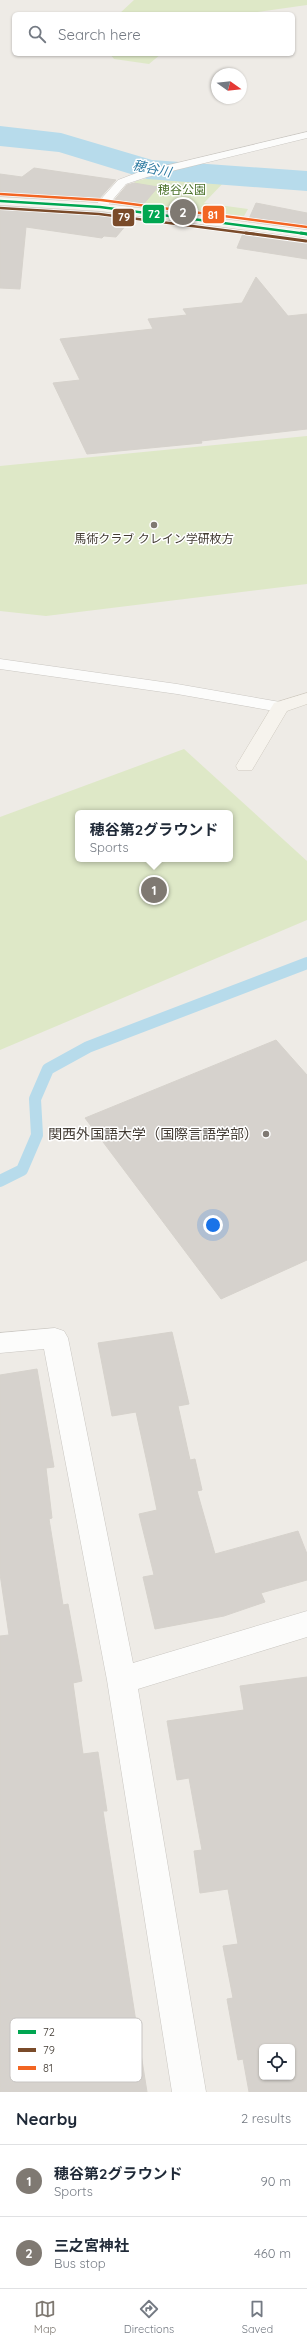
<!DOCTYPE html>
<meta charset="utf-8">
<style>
:root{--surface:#fff;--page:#f6f6f7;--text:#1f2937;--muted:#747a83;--line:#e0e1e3;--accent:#7f7972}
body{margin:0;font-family:Quicksand,"Noto Sans JP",sans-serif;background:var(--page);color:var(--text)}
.controls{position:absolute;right:12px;bottom:12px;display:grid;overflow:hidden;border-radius:6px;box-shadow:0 1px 3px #0004}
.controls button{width:36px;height:36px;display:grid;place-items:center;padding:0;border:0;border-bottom:1px solid var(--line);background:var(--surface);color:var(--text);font:20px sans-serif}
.compass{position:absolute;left:211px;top:68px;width:36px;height:36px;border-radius:50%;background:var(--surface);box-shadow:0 1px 3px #0004;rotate:105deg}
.you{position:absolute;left:213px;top:1225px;width:14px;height:14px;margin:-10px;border:3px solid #fff;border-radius:50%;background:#1a73e8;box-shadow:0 0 0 6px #1a73e833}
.badge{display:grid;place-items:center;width:26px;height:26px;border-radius:50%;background:var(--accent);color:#fff;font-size:13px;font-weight:700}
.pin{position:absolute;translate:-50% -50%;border:2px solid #fff;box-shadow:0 1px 4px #0006}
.popup{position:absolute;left:75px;top:810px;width:158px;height:52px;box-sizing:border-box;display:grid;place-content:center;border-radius:6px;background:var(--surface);filter:drop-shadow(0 1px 3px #0005);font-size:13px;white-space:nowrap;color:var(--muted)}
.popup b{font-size:15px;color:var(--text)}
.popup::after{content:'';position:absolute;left:50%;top:100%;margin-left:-8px;border:8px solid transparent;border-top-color:var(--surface)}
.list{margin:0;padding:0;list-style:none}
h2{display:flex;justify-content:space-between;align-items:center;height:52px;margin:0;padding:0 16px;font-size:17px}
h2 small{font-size:13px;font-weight:400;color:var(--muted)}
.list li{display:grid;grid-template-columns:26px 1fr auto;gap:12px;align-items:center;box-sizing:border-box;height:72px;padding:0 16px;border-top:1px solid var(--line)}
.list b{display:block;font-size:15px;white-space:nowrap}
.list p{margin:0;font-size:13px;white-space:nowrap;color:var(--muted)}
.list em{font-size:13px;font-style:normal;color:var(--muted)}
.icon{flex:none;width:22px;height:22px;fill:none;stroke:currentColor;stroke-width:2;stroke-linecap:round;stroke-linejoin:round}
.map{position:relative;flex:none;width:307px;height:2092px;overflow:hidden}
.search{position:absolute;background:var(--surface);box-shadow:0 1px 3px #0004;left:12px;right:12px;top:12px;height:44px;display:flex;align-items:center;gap:10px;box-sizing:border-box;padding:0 14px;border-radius:6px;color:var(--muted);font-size:15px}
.sheet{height:196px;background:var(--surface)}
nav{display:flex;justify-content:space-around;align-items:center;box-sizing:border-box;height:56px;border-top:1px solid var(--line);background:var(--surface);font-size:11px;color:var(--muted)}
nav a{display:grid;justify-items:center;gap:2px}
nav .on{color:var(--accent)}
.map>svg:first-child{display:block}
</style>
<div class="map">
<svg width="307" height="2092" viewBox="0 0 307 2092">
<rect width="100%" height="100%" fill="#eeebe6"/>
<path fill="#dee8c7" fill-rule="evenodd" d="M134 0H307V5L244 14H119Z
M110 54H161L149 64 114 59Z
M181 171 228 178 204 203 248 209 244 216 117 201 136 181Z
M307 436V584L46 616 0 611V466Z
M184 749 307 861V920L0 1050V817ZM78 813H230V859H78Z"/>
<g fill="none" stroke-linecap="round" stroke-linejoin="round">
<path stroke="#b7dbeb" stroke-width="12" d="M0 1181 22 1170 37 1135 35 1099 48 1069 88 1047 307 963"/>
<path fill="#b7dbeb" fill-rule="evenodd" d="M0 126 61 133 152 160 307 171V191L147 179 59 152 0 146Z"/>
</g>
<path fill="#d6d2cd" stroke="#d6d2cc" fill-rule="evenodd" d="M34 168 116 180 97 201 0 196V174L22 177Z
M134 183 158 187 141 207 112 203 127 185Z
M256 203 307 213V228L248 221Z
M0 206 100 212 133 217 116 237 104 236 102 238 26 227 20 289 0 288Z
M244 231 307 239V259L237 248Z
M256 277 288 316 307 314V429L201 441 202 443 87 454 53 383 80 380 60 339 153 329 148 319 187 315 183 309 242 303Z
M276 1040 307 1075V1260L221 1299 85 1118Z
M172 1332 189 1404 178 1406 190 1460 195 1459 202 1490 197 1491 215 1554 298 1531 307 1554V1580L261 1593 265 1602 224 1616 155 1629 143 1577 154 1575 139 1514 157 1510 148 1467 136 1412 112 1416 98 1343Z
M37 1369 54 1467 46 1468 52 1518 49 1519 63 1605 68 1604 82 1681 73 1683 83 1754 98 1752 107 1811H103L147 2092H0V1636L9 1635 0 1574V1375Z
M307 1677V2092H249L243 2059 238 2060 227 1999 233 1998 223 1946 238 1944 228 1889 200 1893 194 1851 202 1850 189 1778 177 1780 167 1721 244 1710 240 1686ZM262 2047H292V2077H262Z"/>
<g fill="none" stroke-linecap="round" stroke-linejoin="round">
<g stroke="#cac7c2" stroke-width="1">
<path id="street" d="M307 132V138L147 177 126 184 104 210H96L94 207 118 180 139 172Z
M0 659 177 684 280 702 286 703 289 707 286 711 280 712 177 694 0 669Z
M55 1328 64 1331 68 1338 133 1663 307 1611V1637L138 1689 206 2092H172L107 1680 44 1349 0 1353V1333Z"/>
</g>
<g stroke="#cfcac0" stroke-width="1">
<path id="secondary" d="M0 197 100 203 307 230V238L100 211 0 205Z
M307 693V704L287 711 252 770H238L236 766 274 703Z"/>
</g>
<use href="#street" fill="#fcfcfb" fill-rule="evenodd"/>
<use href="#secondary" fill="#f6f3ed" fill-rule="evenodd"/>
<g stroke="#fff" stroke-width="4">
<path id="bus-1-far1" d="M0 201 100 207 307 234"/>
</g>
<g stroke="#fff" stroke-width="5">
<path id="bus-1" d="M301 233 307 234"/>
</g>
<g stroke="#fff" stroke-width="4">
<path id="bus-2-far1" d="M0 208 99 214 254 234"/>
</g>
<g stroke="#fff" stroke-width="5">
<path id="bus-2" d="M246 233 306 241"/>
</g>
<g stroke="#fff" stroke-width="4">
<path id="bus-3" d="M0 194 101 200 307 227"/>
</g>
<use href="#bus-1-far1" stroke="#00a651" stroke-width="2.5"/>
<use href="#bus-1" stroke="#00a651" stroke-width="3"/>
<use href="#bus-2-far1" stroke="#7a4b2a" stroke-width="2.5"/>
<use href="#bus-2" stroke="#7a4b2a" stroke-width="3"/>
<use href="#bus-3" stroke="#f26522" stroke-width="2.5"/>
</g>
<g fill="#7f7972" stroke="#fff" stroke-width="1.5">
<circle cx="154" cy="525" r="4"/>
<circle cx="266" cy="1134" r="4"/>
</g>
<g text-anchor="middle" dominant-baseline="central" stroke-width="3" stroke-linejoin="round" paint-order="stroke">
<g font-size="12" fill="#4b722a" stroke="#fff">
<text x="182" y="189">穂谷公園</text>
</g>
<g font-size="12" fill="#433c34" stroke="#fff">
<text x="154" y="538">馬術クラブ クレイン学研枚方</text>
</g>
<g font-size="13" font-style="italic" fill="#2f7ba2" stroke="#fff">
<text transform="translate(152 168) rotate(11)">穂谷川</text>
</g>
<g font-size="14" fill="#433c34" stroke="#fff" text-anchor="end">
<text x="258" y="1134">関西外国語大学（国際言語学部）</text>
</g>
</g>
<rect x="10" y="2018" width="132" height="64" rx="6" fill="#fff" stroke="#c7c4c2" stroke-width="1"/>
<rect x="18" y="2030" width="18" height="4" fill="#00a651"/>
<rect x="18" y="2048" width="18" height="4" fill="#7a4b2a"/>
<rect x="18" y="2066" width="18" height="4" fill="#f26522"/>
<g font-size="11" fill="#433c34">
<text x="43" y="2036">72</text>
<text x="43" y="2054">79</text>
<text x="43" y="2072">81</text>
</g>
<g stroke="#fff" stroke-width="1.5">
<rect x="142" y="204" width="23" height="20" rx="4" fill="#00a651"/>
<rect x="202" y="205" width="23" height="19" rx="4" fill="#f26522"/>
<rect x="112" y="208" width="23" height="19" rx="4" fill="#7a4b2a"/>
</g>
<g font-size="11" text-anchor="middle" font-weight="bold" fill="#fff">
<text x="154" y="218">72</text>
<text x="213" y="219">81</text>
<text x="124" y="221">79</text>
</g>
</svg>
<div class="controls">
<button><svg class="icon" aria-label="locate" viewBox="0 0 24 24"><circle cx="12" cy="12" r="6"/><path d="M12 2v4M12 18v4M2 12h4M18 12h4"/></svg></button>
</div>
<svg class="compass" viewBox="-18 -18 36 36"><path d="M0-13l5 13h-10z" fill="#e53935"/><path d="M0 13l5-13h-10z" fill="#747a83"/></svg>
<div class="you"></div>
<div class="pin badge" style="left:154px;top:890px">1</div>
<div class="popup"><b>穂谷第2グラウンド</b>Sports</div>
<div class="pin badge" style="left:183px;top:212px">2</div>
<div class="search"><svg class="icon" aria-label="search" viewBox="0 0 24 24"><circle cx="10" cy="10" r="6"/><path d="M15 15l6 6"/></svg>Search here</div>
</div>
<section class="sheet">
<h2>Nearby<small>2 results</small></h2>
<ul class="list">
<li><span class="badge">1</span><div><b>穂谷第2グラウンド</b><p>Sports</p></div><em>90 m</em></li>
<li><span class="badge">2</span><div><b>三之宮神社</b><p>Bus stop</p></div><em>460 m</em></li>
</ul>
</section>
<nav>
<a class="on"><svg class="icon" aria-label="map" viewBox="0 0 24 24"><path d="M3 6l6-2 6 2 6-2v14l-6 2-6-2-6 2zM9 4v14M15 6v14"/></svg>Map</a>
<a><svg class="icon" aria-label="directions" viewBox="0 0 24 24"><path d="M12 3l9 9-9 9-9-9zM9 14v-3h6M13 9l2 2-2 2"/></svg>Directions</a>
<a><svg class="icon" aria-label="saved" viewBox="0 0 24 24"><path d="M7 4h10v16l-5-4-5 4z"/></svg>Saved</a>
</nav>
